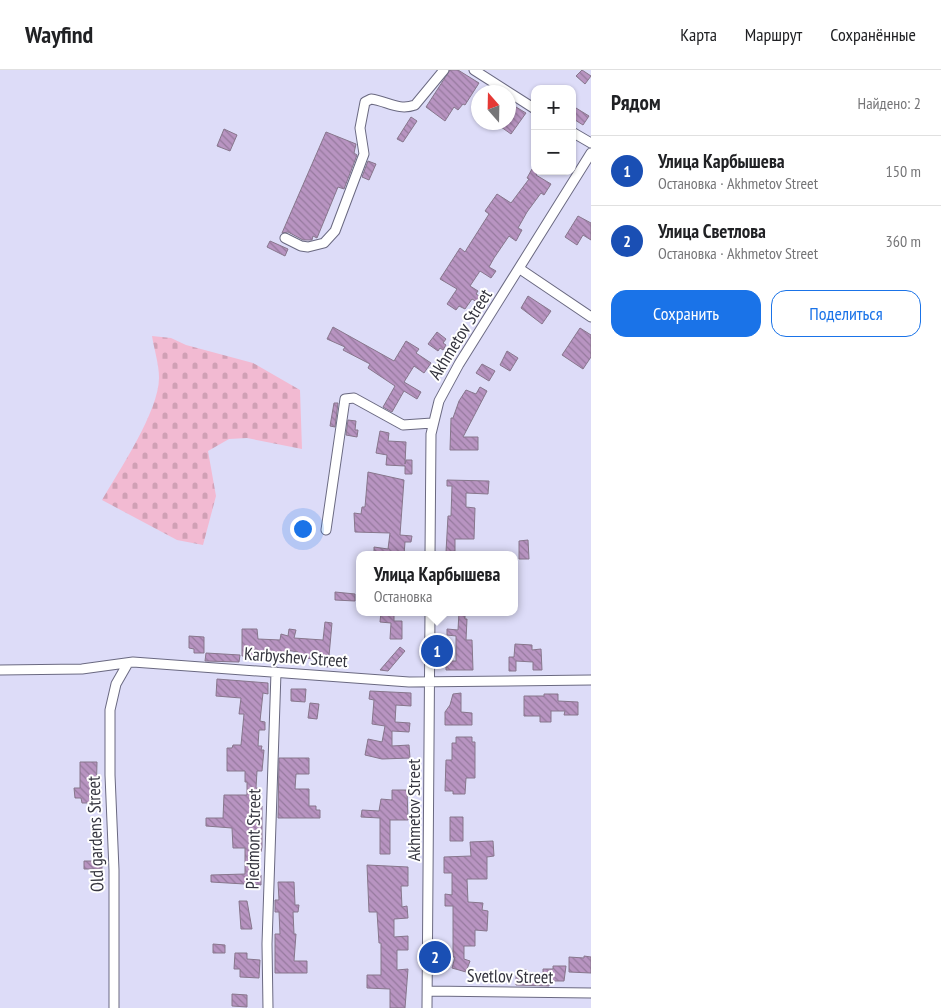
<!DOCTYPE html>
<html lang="ru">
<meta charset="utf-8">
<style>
:root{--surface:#fff;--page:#f2f2f2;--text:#202124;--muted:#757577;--line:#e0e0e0;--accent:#1a73e8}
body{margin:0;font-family:"PT Sans Narrow",sans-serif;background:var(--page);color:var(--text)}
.controls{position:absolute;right:15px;top:15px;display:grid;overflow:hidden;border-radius:10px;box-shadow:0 1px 4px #0004}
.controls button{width:45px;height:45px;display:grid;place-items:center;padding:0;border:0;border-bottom:1px solid var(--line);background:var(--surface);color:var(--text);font:25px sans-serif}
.compass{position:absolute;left:471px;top:15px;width:45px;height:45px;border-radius:50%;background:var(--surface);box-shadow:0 1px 4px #0004;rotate:340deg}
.you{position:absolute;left:302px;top:458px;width:18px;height:18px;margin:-12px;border:4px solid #fff;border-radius:50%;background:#1a73e8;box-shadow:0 0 0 8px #1a73e833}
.badge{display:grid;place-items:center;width:32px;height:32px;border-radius:50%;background:var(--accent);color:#fff;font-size:16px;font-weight:700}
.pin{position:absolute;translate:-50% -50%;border:2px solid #fff;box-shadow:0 1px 5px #0006}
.popup{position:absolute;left:356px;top:481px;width:162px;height:65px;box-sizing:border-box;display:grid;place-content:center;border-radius:10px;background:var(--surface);filter:drop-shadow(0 1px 4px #0005);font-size:16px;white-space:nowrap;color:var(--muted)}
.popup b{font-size:19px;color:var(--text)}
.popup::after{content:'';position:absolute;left:50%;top:100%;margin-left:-10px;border:10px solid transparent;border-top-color:var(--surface)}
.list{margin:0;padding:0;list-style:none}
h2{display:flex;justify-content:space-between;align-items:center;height:65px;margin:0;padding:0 20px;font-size:21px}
h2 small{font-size:16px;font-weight:400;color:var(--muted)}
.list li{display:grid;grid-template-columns:32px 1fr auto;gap:15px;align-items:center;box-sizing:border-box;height:70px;padding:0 20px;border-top:1px solid var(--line)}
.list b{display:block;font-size:19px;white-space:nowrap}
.list p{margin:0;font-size:16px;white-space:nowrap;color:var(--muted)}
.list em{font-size:16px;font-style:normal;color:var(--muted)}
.actions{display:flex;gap:10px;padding:15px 20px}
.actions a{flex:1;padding:11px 0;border:1px solid var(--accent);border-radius:15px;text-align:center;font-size:18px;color:var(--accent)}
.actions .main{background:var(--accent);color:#fff}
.map{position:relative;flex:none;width:591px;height:938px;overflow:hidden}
header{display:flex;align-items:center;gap:30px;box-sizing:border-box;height:70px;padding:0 25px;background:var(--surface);border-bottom:1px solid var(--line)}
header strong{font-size:24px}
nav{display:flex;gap:28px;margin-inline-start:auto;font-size:18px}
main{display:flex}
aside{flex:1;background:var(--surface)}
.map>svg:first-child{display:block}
</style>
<header>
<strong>Wayfind</strong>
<nav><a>Карта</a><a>Маршрут</a><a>Сохранённые</a></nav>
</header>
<main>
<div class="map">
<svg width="591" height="938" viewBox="0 0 591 938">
<defs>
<pattern id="cemetery-stones" width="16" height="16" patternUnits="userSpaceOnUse" patternTransform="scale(1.25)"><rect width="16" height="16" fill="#f2bad2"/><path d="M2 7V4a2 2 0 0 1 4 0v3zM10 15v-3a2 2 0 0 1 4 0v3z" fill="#d0a0b5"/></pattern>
<pattern id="building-back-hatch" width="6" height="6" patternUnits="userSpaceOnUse" patternTransform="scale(1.25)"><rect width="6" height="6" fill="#b894c1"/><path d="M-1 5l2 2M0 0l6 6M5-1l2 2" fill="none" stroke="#967a9e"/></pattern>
</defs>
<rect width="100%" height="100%" fill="#dddcf8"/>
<path fill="url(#cemetery-stones)" d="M152 266 171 268 186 275 253 293 300 320 302 379 247 368 229 369 208 381 216 426 203 475 177 470 102 430C119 401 159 341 159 308 159 294 154 279 152 266Z"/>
<path fill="url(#building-back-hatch)" stroke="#87768c" d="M450 0H458L479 13 465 35 463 34 458 40 454 37 445 51 426 37Z
M582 0 591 6 585 14 576 6Z
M516 37 526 43 511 64 494 52H508V47Z
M576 38 589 46 583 55 572 48Z
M411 47 417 51 403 72 397 69Z
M224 59 237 65 230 81 217 76Z
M326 62 356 74 354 83 357 85 344 119 338 117 317 168 313 166 312 170H303L288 162 282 163Z
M368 91 376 94 369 110 362 107Z
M532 99 538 102 536 105 551 114 544 125 541 123 527 142 518 158 522 160 516 171 509 166 494 188 489 197 496 201 491 208 480 201 470 216 478 221 476 224 481 227 477 232 472 229 465 239 459 236 456 240 447 234 457 219 440 209 460 178 465 182 468 177 489 144 485 141 497 124 511 133 529 109 527 108Z
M578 146 591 153V170L583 165 577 175 565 167Z
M270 171 288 179 285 186 267 177Z
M528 226 551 241 542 254 521 238Z
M333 257 394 291 406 271 419 279 416 283 431 293 424 303 414 296 404 312 421 322 417 329 404 321 392 342 383 337 395 316 368 298 370 294 343 280 345 277 327 269Z
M580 258 591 265V287L583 299 562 285Z
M437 262 446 269 443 273 446 275 443 280 440 278 438 281 428 274Z
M507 281 518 288 510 301 500 295Z
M482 294 495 301 489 311 476 303Z
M480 317 487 321 463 367H478V380H450L451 348H453L459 331 466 320 476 324Z
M334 333H338L335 357 330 356Z
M348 350 356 351 355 360H358L357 367 346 365Z
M380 361 389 363 388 371 406 372 405 394 406 390H412V404H405V396L386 395 387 385 376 383Z
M368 402 404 410 400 465 412 466 411 472H405L404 485H374V477L388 479 390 463 355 462 354 443 361 444 362 437H365Z
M447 410 489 411 488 424 466 423V437L475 438 474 469H455V481L446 482 448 446H451L452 416H447Z
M528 470 529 489H519V471Z
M335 522 355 524V531L335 530Z
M381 542H394V551H402V569H390L391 553 380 552Z
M459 542H465V549H467L466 570H472L473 600H446V591H456V566L447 565V559L458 560Z
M325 552 332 553 328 597 321 596V589L298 588V582L286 580 284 587 242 586V559H257L258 569 280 570 281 564 288 566 289 559 296 560 294 568 323 570Z
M189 566 204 567V583H194V579L189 578Z
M515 574 532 575V580L541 579 542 600H533V592L516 591V601H509V587H514Z
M400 577 405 581 388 601 380 600Z
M206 583 240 585 239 592 205 591Z
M217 609 268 613V624L263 623 260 651 265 652V660H259L258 676H262L261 680H264L262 701H257L256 718 261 719 260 735 262 736V777L261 782H253V804L261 805V815L211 812V805L245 804V778H233L232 758 206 756V748H223L224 725H247V712H245V701H227V678H232L233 675H241L244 644H239L241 628 216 626Z
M291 619H306L305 632 291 631Z
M370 621 411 623V636L396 635 395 652 410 653 409 662 392 661V676L409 675 410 688 382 689 365 685 368 669 382 672 385 656 372 654 374 630 369 629Z
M461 623V642L472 643V655H445V642L450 635 453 624Z
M544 624H558V631L578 632V645H564L565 641H551V652H540V646H524V626H544Z
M310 633 319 634 317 649 308 648Z
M456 667H472V672H475V708H466L465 724H453V721H445L446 690H452V673H456Z
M279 688H309V704H296L295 719H309V736H316V740H320V748H278Z
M80 692H97L96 733H82L81 728H75L74 718H80Z
M392 720H407L408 750H390V784H380V748L361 747 362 740 379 741 381 729 392 730Z
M450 747H463V771H450Z
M493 771 494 786 487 787V809H467L468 832 483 833 482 840 488 841 487 861 475 860V876H464V889L470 891 466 902 452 898 455 887H453V836H445V824L452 825V803H444V787L471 786 470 772Z
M84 791H102V799H84Z
M367 795 408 797V816H401L402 837 407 836 408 848 394 849V867L408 866V880H397V900L408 899 405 938H390V919L367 918V905H381V873H379L377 842H369Z
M278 812H294L295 835H299L298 842H293L294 864H296L294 891H307V903H275V864H280L279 842H275V830H279Z
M239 831H247L252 859H241Z
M213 874 225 875V883H213Z
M235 883H247V889L260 890 259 908 240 907V899H234Z
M584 886 591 887V903L569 902V887L584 888Z
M553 896H566L564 911H549V916L516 915V900H527V909H543V899H553Z
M232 924 247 925V937L232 936Z"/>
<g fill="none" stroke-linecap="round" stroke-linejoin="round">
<g stroke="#6a6981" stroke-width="11">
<path id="minor" d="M474 0 535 39
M572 62 591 73
M285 168 301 176 308 177 324 173 335 161 364 84 360 58 365 32 371 29C387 31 398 41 415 35L444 0
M520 199 591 247
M326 460 345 329 354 328 403 355 432 353
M430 485 431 364 439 331 459 294 591 83
M0 600 82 599 133 592 409 612 591 610
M428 921 591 923
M114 938V800L110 705V640L116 614 128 593
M268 938 267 874 276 602
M427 938 430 542"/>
</g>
<use href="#minor" stroke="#fff" stroke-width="9"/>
</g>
<g text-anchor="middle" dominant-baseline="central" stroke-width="4" stroke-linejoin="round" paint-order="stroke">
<g font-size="18" fill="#35353f" stroke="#fff">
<text transform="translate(460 264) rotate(-58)">Akhmetov Street</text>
<text transform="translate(296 587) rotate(4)">Karbyshev Street</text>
<text transform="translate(413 740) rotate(-90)">Akhmetov Street</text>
<text transform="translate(95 764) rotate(-92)">Old gardens Street</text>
<text transform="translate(253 769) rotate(-89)">Piedmont Street</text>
<text transform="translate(510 906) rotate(1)">Svetlov Street</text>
</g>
</g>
</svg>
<div class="controls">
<button>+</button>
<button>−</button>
</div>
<svg class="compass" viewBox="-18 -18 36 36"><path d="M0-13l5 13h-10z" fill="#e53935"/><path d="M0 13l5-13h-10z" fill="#757577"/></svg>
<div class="you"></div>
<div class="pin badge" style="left:437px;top:581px;background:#1a4fb4">1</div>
<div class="popup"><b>Улица Карбышева</b>Остановка</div>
<div class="pin badge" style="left:435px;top:887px;background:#1a4fb4">2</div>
</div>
<aside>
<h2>Рядом<small>Найдено: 2</small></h2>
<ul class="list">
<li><span class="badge" style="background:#1a4fb4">1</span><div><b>Улица Карбышева</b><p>Остановка · Akhmetov Street</p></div><em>150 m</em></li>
<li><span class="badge" style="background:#1a4fb4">2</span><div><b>Улица Светлова</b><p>Остановка · Akhmetov Street</p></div><em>360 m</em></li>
</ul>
<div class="actions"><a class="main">Сохранить</a><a>Поделиться</a></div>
</aside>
</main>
